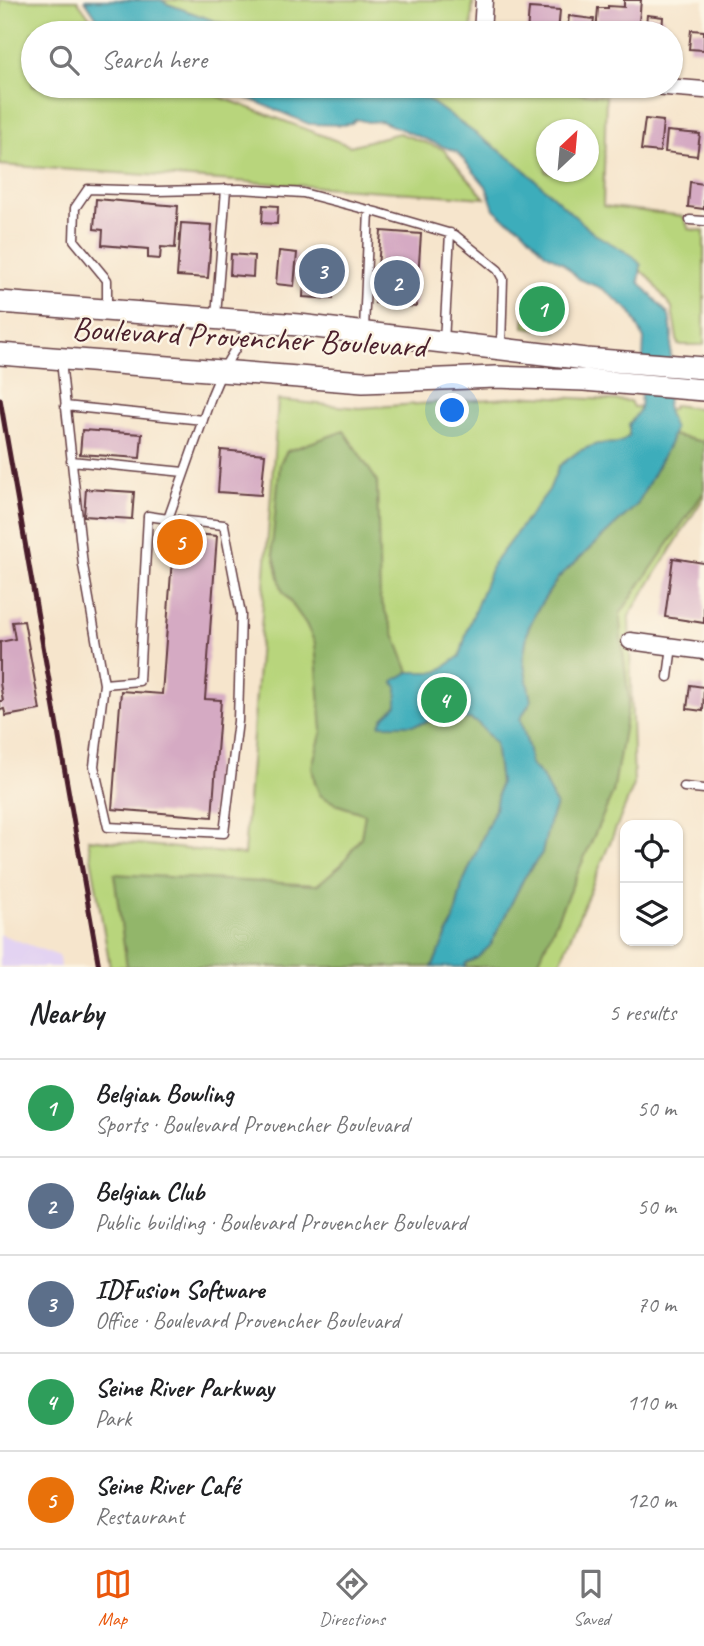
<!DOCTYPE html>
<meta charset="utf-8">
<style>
:root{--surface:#fff;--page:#f6f6f6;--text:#202124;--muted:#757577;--line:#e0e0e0;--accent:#ea580c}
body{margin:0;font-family:Caveat,sans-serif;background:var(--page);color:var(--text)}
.controls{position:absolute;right:21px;bottom:21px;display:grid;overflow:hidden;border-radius:14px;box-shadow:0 2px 5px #0004}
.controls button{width:63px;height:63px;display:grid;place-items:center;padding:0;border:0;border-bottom:2px solid var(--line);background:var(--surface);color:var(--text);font:35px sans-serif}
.compass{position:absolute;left:536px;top:119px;width:63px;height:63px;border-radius:50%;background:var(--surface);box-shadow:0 2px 5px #0004;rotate:26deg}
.you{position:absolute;left:453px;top:411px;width:24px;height:24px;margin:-18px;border:5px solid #fff;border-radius:50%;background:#1a73e8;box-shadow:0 0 0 10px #1a73e833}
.badge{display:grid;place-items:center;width:46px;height:46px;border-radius:50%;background:var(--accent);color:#fff;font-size:23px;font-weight:700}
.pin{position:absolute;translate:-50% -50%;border:4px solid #fff;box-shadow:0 2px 7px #0006}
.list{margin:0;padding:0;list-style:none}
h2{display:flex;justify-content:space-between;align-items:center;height:91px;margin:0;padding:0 28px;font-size:30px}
h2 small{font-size:23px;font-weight:400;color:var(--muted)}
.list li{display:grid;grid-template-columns:46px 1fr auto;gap:21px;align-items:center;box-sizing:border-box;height:98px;padding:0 28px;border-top:2px solid var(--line)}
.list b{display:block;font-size:26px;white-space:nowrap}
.list p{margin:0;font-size:23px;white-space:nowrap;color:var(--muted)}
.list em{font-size:23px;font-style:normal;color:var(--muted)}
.icon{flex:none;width:38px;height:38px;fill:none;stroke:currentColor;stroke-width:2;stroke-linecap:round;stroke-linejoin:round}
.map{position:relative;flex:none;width:704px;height:967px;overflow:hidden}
.search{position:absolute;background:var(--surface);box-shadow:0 2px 5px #0004;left:21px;right:21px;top:21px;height:77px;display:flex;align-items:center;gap:18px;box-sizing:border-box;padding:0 24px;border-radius:38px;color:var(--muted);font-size:26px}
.sheet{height:581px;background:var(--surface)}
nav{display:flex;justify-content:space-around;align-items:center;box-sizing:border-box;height:98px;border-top:2px solid var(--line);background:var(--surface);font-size:19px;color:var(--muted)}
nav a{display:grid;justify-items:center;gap:4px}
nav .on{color:var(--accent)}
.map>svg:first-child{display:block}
</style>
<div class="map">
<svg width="704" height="967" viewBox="0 0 704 967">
<rect width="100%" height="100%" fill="#fcf5e5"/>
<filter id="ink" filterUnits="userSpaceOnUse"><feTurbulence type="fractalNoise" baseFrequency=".0143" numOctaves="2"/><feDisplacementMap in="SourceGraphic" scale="14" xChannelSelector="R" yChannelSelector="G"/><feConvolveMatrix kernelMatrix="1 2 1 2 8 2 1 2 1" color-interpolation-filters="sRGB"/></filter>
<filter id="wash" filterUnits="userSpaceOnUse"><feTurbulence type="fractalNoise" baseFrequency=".00686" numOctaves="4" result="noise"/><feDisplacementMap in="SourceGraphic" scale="28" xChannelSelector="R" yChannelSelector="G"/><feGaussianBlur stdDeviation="1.57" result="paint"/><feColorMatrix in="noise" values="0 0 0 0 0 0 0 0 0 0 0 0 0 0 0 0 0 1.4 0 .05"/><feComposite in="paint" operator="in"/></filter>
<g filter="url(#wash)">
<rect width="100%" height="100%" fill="#f6e5cc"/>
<path fill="#e3d3f2" d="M0 934 59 956 60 967H0Z"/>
<path fill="#b8d57b" stroke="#817a53" stroke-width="2" fill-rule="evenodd" d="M0 0H77L101 33H33V86H196L218 96 350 146 399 133 443 149 485 198 0 165Z
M154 0H473L471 33H223Z
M371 86H518L606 96 603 206 683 216 689 229 704 231V345H678L672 308 648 276ZM546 130H588V172H546Z
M528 288 560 290 557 331 524 327Z
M535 396 630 401 633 407 672 409 674 405 704 409V497L629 616 634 785 558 967H110L88 839 244 855 278 400 359 408Z"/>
<path fill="#92b66b" stroke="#6e6a4b" stroke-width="2" d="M344 431 377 481 380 598 409 672 394 681 397 687V705L383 718 413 725 440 719H470L478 723 495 742 500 782 495 809 462 885 454 920 432 967H127L114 874 317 885 341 865 361 837 365 814 338 805 320 795 315 783 312 766 322 731 315 643 306 624 282 590 272 547 280 463 287 451Z
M672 435 704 442V492L620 614 621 636 629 700 613 793 536 967H464L466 963 477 958 490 946 524 878 542 853 549 823 556 805 542 776 530 764 529 750 520 719 531 701 523 659 528 629 537 610 558 578 637 505 669 444Z"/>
<path fill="#3eadbb" stroke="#446673" stroke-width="2" d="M85 0H161L168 4 248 33H114L102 26Z
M219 86H392L427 99 517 163 593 233 633 256 641 265 639 282 669 315 672 334 667 410 674 429 669 444 637 505 558 578 537 610 528 629 523 659 531 701 520 719 529 750 530 764 542 776 556 805 549 823 542 853 524 878 490 946 477 958 466 963 464 967H432L454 920 462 885 495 809 500 782 495 743 478 723 470 719H440L413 725H380L383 718 397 705V687L393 681 409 672H437L460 656 468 628 493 564 549 490 559 466 579 451 597 444 617 443 623 441 629 435V425L640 409 644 339 631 312 603 289 579 279 563 263 545 253 521 227 504 218 494 209 486 186 457 152 381 121 368 122 356 119 352 123 343 125 309 124Z"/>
<g id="blocks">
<path fill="#d5aac3" d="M624 0H641L638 33H596L598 8H608V6L624 7Z
M529 8 560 10 558 33H527Z
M647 15 663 17 662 33H645Z
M569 16 594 19 592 33H567Z
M691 30 704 31V50L689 49Z
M645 119 663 121 660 152 641 150Z
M667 131 700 134 697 156 665 152Z
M690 182 704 184V209L688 207Z
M96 199 178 206 175 248 161 247 160 259 148 258V249L102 245 103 230 94 229Z
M263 205 278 206 277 224 262 223Z
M181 223 212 225 208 278 177 276Z
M381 231 421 234 416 307 375 303Z
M279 251 297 253 294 286 276 284Z
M231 254 254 256 253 277 230 275Z
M309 259 336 261 333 299 303 297 304 282H307Z
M82 430 142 434 140 458 80 454Z
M221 450 265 454 261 495 218 492Z
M86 489 134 492 132 519 84 516Z
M174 532 217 536 205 699 221 700 212 817 112 809 121 691 162 694Z
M673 558 704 563V623L665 617Z
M24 621 40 710 6 716 4 709 0 710V701H3L0 683V642L15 639 12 622Z
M690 685 704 687 703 711 687 709Z"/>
</g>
</g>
<g filter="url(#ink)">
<use href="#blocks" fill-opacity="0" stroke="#643d43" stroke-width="2"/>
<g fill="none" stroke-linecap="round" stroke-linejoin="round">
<g stroke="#643d43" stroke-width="11">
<path id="lane" d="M690 220 704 221
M107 308V280L74 240 75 208 88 189 157 191 240 189 303 193 376 212 455 235 498 270 503 279 501 346
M216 316 226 189
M364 330 369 210
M444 342 450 233
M61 361 83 565 104 684 139 681 148 516 168 519 211 397 222 371 250 324
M65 406 203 420
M71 461 184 472
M668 677 672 646
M104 684 94 766 108 827 224 833 238 721 241 614 224 525 168 519
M684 787 704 789"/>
</g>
<g stroke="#643d43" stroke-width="19">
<path id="street" d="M482 33 484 0
M654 86 704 90
M630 641 704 651"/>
</g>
<g stroke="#643d43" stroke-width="24">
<path id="secondary" d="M0 302 299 325 586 359 704 368
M0 354 363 382 496 377 584 380 704 390"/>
</g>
<use href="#lane" stroke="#fff" stroke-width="8"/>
<use href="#street" stroke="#fff" stroke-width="16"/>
<use href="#secondary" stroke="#fff" stroke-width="21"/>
<path stroke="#4a1f2b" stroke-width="5" d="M0 399 99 967"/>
</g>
</g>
<g text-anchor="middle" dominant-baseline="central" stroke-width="5" stroke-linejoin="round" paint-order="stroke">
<g font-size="33" fill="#4a1f2b" stroke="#fcf5e5">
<text transform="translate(249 337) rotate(3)">Boulevard Provencher Boulevard</text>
</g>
</g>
</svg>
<div class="controls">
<button><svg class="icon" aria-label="locate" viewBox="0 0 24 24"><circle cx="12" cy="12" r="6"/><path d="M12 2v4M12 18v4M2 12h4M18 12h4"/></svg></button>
<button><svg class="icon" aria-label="layers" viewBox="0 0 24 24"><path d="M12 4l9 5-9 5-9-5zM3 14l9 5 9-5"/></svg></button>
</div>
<svg class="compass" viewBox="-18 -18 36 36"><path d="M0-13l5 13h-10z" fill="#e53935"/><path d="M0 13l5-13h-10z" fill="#757577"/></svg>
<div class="you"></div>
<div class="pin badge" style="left:542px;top:309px;background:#2e9e5b">1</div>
<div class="pin badge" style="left:397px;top:283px;background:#5c6f8a">2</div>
<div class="pin badge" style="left:322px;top:271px;background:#5c6f8a">3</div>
<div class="pin badge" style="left:444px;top:700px;background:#2e9e5b">4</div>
<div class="pin badge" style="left:180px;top:542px;background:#e8710a">5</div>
<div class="search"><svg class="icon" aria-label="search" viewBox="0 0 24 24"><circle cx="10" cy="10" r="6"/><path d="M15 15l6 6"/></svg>Search here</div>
</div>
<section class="sheet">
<h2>Nearby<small>5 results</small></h2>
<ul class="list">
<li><span class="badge" style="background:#2e9e5b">1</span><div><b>Belgian Bowling</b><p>Sports · Boulevard Provencher Boulevard</p></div><em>50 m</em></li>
<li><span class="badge" style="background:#5c6f8a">2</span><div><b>Belgian Club</b><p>Public building · Boulevard Provencher Boulevard</p></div><em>50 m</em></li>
<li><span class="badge" style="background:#5c6f8a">3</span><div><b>IDFusion Software</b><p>Office · Boulevard Provencher Boulevard</p></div><em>70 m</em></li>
<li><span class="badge" style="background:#2e9e5b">4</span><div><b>Seine River Parkway</b><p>Park</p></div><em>110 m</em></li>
<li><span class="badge" style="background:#e8710a">5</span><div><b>Seine River Café</b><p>Restaurant</p></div><em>120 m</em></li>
</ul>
</section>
<nav>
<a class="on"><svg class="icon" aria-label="map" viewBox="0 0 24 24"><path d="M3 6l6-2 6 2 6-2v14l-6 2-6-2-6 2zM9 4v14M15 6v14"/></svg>Map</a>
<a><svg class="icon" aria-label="directions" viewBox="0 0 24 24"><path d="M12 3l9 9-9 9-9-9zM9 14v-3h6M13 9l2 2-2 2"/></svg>Directions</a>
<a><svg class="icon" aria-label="saved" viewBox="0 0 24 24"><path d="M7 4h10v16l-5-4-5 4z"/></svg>Saved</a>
</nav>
